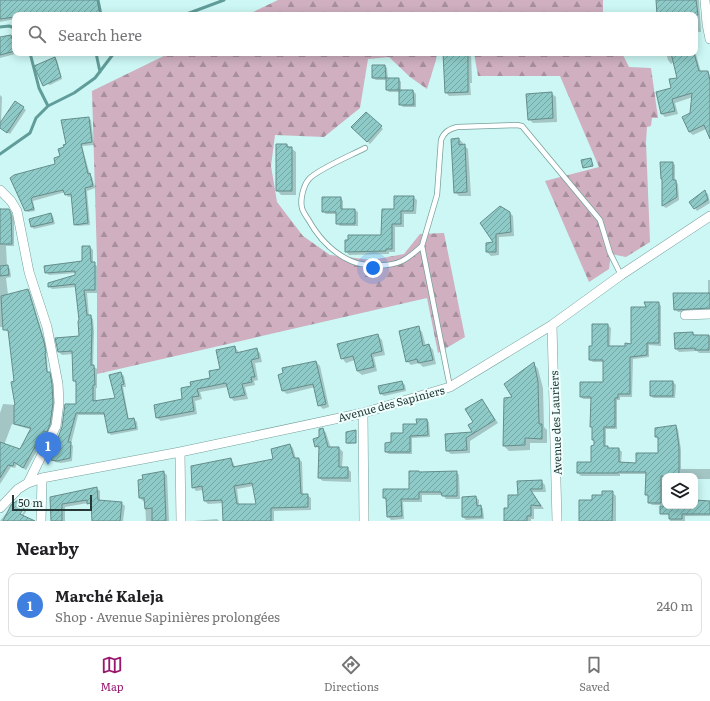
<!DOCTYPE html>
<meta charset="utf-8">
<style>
:root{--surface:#fff;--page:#f2f2f2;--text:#202124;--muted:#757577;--line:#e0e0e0;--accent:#99186e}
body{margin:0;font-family:Literata,serif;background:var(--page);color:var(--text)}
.controls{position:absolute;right:12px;bottom:12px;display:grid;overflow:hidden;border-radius:8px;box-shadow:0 2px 10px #0003}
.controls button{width:36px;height:36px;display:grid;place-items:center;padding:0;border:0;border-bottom:1px solid var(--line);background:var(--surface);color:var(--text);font:20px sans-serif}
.scale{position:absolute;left:12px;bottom:10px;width:80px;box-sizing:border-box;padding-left:4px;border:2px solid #273837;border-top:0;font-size:11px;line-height:14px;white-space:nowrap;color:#273837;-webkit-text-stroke:3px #eefffd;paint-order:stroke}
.you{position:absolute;left:373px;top:268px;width:14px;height:14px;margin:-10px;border:3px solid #fff;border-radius:50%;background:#1a73e8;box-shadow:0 0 0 6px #1a73e833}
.badge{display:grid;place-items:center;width:26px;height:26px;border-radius:50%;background:var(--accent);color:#fff;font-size:13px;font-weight:700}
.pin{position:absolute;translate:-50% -33px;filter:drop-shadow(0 1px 2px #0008)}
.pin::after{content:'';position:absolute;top:21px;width:14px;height:12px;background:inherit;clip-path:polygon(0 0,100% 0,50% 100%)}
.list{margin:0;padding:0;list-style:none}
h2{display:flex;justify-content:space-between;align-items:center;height:52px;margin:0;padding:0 16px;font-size:17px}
h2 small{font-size:13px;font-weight:400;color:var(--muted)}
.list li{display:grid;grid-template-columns:26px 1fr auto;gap:12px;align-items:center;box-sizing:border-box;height:64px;margin:0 8px 8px;padding:0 8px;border:1px solid var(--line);border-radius:8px}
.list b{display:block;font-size:15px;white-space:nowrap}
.list p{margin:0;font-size:13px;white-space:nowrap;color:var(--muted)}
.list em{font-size:13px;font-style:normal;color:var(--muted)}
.icon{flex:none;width:22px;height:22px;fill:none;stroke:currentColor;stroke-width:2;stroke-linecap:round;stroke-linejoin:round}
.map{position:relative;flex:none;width:710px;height:521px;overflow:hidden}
.search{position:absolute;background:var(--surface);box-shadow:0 2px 10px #0003;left:12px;right:12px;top:12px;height:44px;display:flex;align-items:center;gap:10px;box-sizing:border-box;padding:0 14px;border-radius:8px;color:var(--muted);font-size:15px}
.sheet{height:124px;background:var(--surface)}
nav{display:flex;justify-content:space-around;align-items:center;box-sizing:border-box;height:56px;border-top:1px solid var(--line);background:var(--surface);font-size:11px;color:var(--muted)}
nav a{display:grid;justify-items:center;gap:2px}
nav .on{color:var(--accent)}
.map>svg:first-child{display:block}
</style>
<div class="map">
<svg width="710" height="521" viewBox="0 0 710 521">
<defs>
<pattern id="forest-firs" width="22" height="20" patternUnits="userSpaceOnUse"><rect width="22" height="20" fill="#cfafc0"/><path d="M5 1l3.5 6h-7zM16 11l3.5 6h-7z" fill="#a88f9d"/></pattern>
<pattern id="building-hatch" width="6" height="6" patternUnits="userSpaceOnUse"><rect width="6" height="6" fill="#8ecbc8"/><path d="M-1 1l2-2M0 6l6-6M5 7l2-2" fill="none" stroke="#74a6a3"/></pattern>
</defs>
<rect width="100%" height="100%" fill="#ccf7f4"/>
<path fill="url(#forest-firs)" d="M278 0H603V15H247Z
M170 53H437L436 60 427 89 410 77 389 57 368 59 360 108 324 137 275 135 271 166 277 202 303 236 330 255 372 260 404 254 420 234 444 233 465 337 438 353 427 298 97 374V259L92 91Z
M474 53H622L629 67 651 68 658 118H652L651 126 647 127 646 142 650 242 626 257 611 254 609 269 589 282 545 181 599 167 560 76H478Z"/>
<path fill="#0003" fill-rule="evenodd" d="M6 0H94L99 3 101 15H15V19L0 22V1Z
M657 0H699L701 32H695V15H658Z
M15 35V53H19L0 58V38Z
M695 51 701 72H707L710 75V132L706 129 693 135 689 132 693 97 675 103 678 114 665 117 662 114 672 89 679 79 674 62 671 64 668 60 666 53H695Z
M444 53H471L472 83H470L471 95 449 96 446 92Z
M55 58 57 60 62 79 50 85 48 84 43 63Z
M385 66 387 68 388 79H399L401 82V91H413L416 94V107H403L400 104V92H389L387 90V80H376L373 78Z
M551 93 556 97 557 122 533 123 529 119Z
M0 95 2 97 1 123 15 102 26 110 10 134 0 128Z
M366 113 383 129 370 144 353 127Z
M88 118 91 120 94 145 82 146 90 175 92 177 95 188 87 191 90 225 77 226 75 224 72 196 68 197 65 192 33 201 35 211 28 212 25 210 11 178 56 165 65 148Z
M459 139 463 143V145L468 149 471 196H459L455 192Z
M287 145 296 152V195H281L277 190Z
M673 163 675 165V181L678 184 679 200 666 208 663 206V180Z
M705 192 708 194 710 203 697 211 695 208Z
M413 197 417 200 416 214H404V227H395V252H389V254L349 255 346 251 382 236 395 210Z
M341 198 343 201V210H355L358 212V226H340L337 223V214H326L323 211Z
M0 208 3 210H8L14 217V246H6L7 266 10 269 11 277 6 278 8 295 27 290 30 292 46 345 48 373 52 375 54 388 55 406 52 427 49 434 47 433 26 470 17 464 15 468 11 467 0 484V413L3 404 16 405 15 382 9 332 5 330 4 327H0ZM12 424 32 430 20 450 4 445Z
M509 212 513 216 514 236 499 237V255L491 256 487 252 495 243 481 224Z
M51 214 53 216 55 224 34 229 32 227Z
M90 247 93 250V263L97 266V293H87L89 316 93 319 94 332 93 366 97 369V388H96V402L116 398 121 373 124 376 126 387H123L129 420 134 419 137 422 138 430 111 435 109 433 105 415H78L71 444 73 446 72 461 61 463 55 462 52 459 77 405V384L74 381 73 354 62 355 59 352 80 337V321L77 287 52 289 49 286 76 275V273L49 275 46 272 83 262Z
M708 280H710V311L678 312 675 309 708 294Z
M659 303 661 306V346L649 345V357L633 359 632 397H620V400H617V429H606V447L609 449H619L622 452 621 463 637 464 659 454V440L656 437 675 427 678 429 681 450V469H710V479H695V476H665V505H652L649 502V497L646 494 647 474H620V476H581L578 473 592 463 595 446V441L593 439V428L591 426 592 399H583L581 396 604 383V362H593L590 360 593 347 608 325 611 328 610 347H626L632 345 648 308Z
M418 328 422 332 426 346 429 345 433 350 436 364 423 367 419 363 411 365 407 361Z
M693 333 696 336H710V353H699L697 351 679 352 676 349Z
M378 336 382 340 385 355 374 357 377 371 362 375 357 371 355 360 346 363 342 358Z
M235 347 238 351 239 353 256 349 260 353 262 362 255 363 258 380 254 381 255 385 245 387 248 399 234 401 231 398 228 387 200 392 202 399 195 401 197 414 161 421 157 418 155 405 183 400 192 387 211 379 221 369Z
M316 362 320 366 329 407 323 409 319 405 315 387 287 394 283 391Z
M534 364 538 369 543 388 544 427 547 430V443H530V450L509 451 504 446 514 398Z
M402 382 405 385 406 391 384 396 381 394Z
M651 382H673L676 385 675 398H653L651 395Z
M485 404 498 423 470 441V453L451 454 447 451 446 435 474 433 475 422Z
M427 420 429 422 430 437 412 438V454H389L386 452 392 443Z
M323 429 326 433 331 448H339L343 452 342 468H347L351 472V482L323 481 319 478 320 449 316 446Z
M355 431 356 443 348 444 347 443Z
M290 445 293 448 296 459H299L302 462 303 495H307L311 498V510L274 511V521H224L223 503 208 504 205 501 203 490 196 491 193 487 230 459 233 462 235 467 274 460ZM253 486 257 505H239L237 489Z
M163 472 167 475 169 521H146L145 501H143L140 498Z
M456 472 459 475 460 499H446L443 495H422V502H403L404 519 391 520 388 516 387 501 384 498 410 490 419 473Z
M541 481 545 485 546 492H532L544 509H534V519H531V521H505L509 509 519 496Z
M96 488 100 491V502L121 503 125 506 123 521H93L92 506 88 503 65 507V521H52L51 498Z
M612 492 616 496V521H580L593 501Z
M476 497 479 500V506H481L483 509 484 519 466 520 463 517V498Z
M18 501H29L32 503 23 516 24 521H0L12 506ZM27 502H30L19 519 17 518Z
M695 501 710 502V516H685V521H670V506H695Z
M217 519 219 521H193Z"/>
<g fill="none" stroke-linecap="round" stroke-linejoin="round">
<path stroke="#609c99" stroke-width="3" d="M98 0 101 15
M184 15 224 0
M0 27 9 26 15 28
M30 53 39 88 48 106
M96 53 100 72
M0 154 30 133 36 118 48 106 74 93 95 78 114 53"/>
</g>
<path fill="url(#building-hatch)" stroke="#658d8b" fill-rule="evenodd" d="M0 0H97L100 15H15V17L0 19Z
M656 0H696L698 15H657Z
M11 35 12 39 15 38V51L0 55V37Z
M443 53H468V92L445 93Z
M671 53H694L699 71H708L710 81V139L704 125 689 132 682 117 690 113 692 93 672 99 675 111 661 114 656 92 671 88 669 79 677 78Z
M55 57 61 77 43 86 34 66Z
M372 65H385L386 78H372Z
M386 78H399V90H386Z
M399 90H413L414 105H399Z
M552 92 553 118 528 120 526 94Z
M15 101 24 107 7 133 0 128V123Z
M366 112 382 126 367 142 351 127Z
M89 117 92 142 81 144 88 174 90 173 93 186 85 188 88 223 74 225 71 194 65 195 63 190 33 197 31 199 34 209 25 211 10 178 14 175 55 164 54 158 60 156 58 149 64 147 63 145 66 144 61 120Z
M459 138V145L465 144 467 192 454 193 451 139Z
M276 144H287V147H292V191H276Z
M591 158 593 166 583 168 581 160Z
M660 162H673V180H676L677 197 662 206V179H661Z
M705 190 708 200 694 209 689 202Z
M394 196H414L413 211H401V224H392V249H386V251L345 252V240H348V235H381L382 209H394Z
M322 197H341V209H355V224H336V212H322Z
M500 206 510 212 511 232 496 234V252H486V243L493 242 480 223Z
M0 209H9L11 213 12 244H0Z
M51 213 53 222 31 227 29 219Z
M82 246H90L91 262H95V290H84L87 315H91L92 328 91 365H94L95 385H93V401L115 398 109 375 121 372 124 384 121 385 128 419 134 418 136 428 108 433 104 413H76L68 442H71L70 458 57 461 51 460 52 454 62 427 65 404H76V381H73L72 351 58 352 55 338 79 336 78 321 79 320 75 284 48 287V283L75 275V271L45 273 44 266 82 261Z
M8 265 9 275 0 276V266Z
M28 289 44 342 46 353H45L47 372H50L52 385 53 403 50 424 47 432 44 431 23 468 14 462 13 466 8 465 0 478V442L20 449 31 428 14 424V405H15L11 382 14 381 8 330H3L1 296Z
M673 293H710V308L674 310Z
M644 302H659V343H647V355L630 357V394H618V398H615V427H604V446H608V448H619V462L636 463V453H658V437H655V428L676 425 679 447V476H661V503H648V495H645L646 472H618V473H577V462H591V446L594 445V440H592V427H590L591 397H580V382H603V360H589V346H592V324H608V346H625V343L631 344V307H646Z
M419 326 423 346 429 344 433 360 418 363 417 359 406 362 399 331Z
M693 332V335H709V350H695V348L675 349 674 333Z
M378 334 382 351 371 354 374 367 357 371 353 356 341 359 337 344Z
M235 346 236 353 257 348 259 358 251 360 255 377H251L252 382 242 384 245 395 230 398 226 383 197 389 199 396 192 397 194 411 156 418 154 405 182 399 181 388 191 386 190 382 210 378 209 371 220 369 216 350Z
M316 361 326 404 318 406 313 384 282 391 278 375 283 373 282 368Z
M534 362 538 382 539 424H542V439L525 438V445L503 446 504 398 512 397 504 384Z
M402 381 404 389 380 394 378 386Z
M650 381H673V396H650Z
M482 399 495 420 466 438 467 450 446 451 445 434 472 432 468 425 473 422 465 409Z
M416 419H427L428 435 410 436V452H385V443L391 442V433H403V424H417Z
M323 428 328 447H339V467H348V478H318L319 446 315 447 313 439 319 437V429Z
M356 430V443H346V432Z
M290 444 294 458H299L301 494H308V507L271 508V521H223L222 500 204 501 202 486 192 488 191 466 231 458 233 467 273 459 271 449ZM252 483 256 504H237L234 486Z
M164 471 166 521H152V508L145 509 144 498H139L138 480 143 479 142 475Z
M409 471H419V472L457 471V496H442L441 492H419V499H401L402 516 387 517 386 498H383V489H409Z
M542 480V489H530L541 506 531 505V516H527V521H504V508H508V495H518L517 481Z
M97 487 98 500 122 502 120 521H92L91 503 87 504V500L62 504V521H51L50 497Z
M602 491H613L612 521H579V500H592V495H602Z
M476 496 477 506 481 505 482 517H462V497Z
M18 500H30L20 514 35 521H3L11 505Z
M695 500 710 501V514H682V519H669V514H660V506H695Z"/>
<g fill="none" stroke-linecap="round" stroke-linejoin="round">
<g stroke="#77a09d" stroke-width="6">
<path id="lane" d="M365 148C352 155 318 169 309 179 303 186 300 200 302 208 303 212 306 216 308 219 318 237 333 253 351 261 365 267 389 267 402 261 410 257 416 251 422 246
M450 387 422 246 437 195 441 140C444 132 449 129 457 127L517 125 522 126 600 220 610 253 621 275"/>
</g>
<g stroke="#77a09d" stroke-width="10">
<path id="street" d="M705 0 707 24 710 39
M0 190 11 201 17 211 29 272 47 327 58 384 59 403 56 426 28 483 18 489 0 508
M685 315 710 314
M552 325 557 521
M363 413 364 521
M180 452 181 521
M28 483 42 478 180 452 363 413 450 387 552 325 621 275 710 216
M41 521 42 478"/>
</g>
<use href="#lane" stroke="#fff" stroke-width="4.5"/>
<use href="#street" stroke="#fff" stroke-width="9"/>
</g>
<g text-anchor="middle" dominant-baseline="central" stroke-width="4" stroke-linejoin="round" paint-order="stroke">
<g font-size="11" fill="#273837" stroke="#eefffd">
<text transform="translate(391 403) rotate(-15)">Avenue des Sapiniers</text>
<text transform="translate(555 423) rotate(-92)">Avenue des Lauriers</text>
</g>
</g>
</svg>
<div class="controls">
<button><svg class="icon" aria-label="layers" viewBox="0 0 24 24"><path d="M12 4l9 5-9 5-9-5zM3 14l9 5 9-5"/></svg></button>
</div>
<div class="scale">50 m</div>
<div class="you"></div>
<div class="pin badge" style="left:48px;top:465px;background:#3f7fe0">1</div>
<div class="search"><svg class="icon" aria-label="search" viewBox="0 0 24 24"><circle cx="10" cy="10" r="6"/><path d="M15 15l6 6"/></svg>Search here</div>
</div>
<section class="sheet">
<h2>Nearby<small></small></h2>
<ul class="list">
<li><span class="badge" style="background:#3f7fe0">1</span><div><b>Marché Kaleja</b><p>Shop · Avenue Sapinières prolongées</p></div><em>240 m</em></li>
</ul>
</section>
<nav>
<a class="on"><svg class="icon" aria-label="map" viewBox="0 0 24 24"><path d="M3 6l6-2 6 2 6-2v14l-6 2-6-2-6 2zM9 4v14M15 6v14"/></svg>Map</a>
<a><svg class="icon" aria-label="directions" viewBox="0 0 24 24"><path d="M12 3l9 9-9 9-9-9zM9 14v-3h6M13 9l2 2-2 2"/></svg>Directions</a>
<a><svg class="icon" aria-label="saved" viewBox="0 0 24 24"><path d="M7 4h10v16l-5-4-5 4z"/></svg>Saved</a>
</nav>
